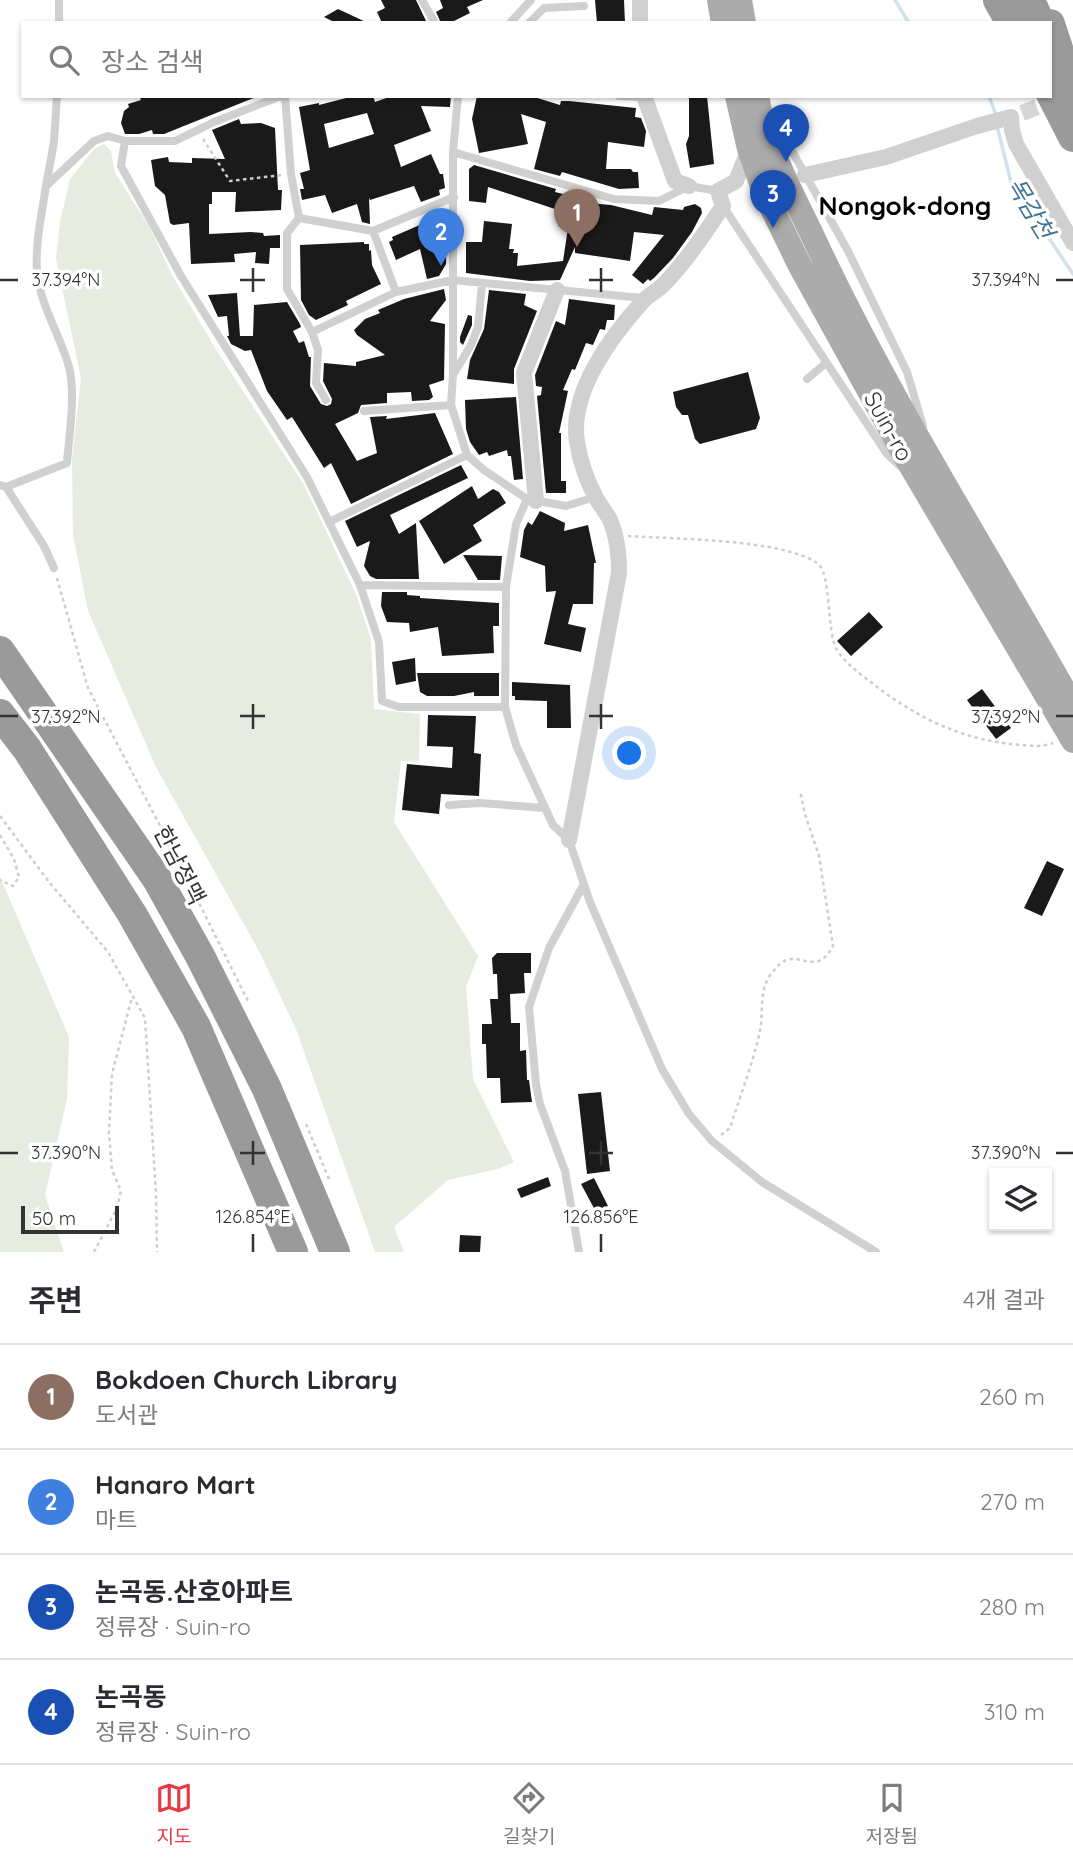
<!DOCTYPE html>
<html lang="ko">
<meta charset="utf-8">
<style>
:root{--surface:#fff;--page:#f2f2f3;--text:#2b2b33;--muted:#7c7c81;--line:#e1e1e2;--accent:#e63946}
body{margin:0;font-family:Quicksand,"Noto Sans KR",sans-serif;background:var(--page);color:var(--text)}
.controls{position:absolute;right:21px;bottom:21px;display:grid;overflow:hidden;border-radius:0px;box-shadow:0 2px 5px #0004}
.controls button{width:63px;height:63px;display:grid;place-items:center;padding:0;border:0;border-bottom:2px solid var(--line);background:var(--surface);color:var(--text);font:35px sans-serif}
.scale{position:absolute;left:21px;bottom:18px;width:98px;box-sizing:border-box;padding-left:7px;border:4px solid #333;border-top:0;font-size:19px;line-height:24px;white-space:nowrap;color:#333;-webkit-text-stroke:5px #fff;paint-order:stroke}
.you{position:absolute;left:630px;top:754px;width:24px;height:24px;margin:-18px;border:5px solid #fff;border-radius:50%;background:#1a73e8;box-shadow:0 0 0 10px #1a73e833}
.badge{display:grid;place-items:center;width:46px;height:46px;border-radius:50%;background:var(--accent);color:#fff;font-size:23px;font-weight:700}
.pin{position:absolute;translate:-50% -58px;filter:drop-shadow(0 2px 4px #0008)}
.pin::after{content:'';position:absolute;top:37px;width:24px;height:21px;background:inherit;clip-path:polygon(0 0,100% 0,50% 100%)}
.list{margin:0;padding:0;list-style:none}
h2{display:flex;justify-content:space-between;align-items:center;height:91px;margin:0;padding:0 28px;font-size:30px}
h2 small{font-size:23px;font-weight:400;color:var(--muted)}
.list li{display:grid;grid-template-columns:46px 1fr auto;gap:21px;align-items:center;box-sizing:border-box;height:105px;padding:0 28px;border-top:2px solid var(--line)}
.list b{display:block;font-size:26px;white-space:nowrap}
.list p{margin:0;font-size:23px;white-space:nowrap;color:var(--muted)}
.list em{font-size:23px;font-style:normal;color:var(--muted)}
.icon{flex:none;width:38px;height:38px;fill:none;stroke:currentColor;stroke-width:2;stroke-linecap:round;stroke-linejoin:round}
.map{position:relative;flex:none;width:1073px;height:1252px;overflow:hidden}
.search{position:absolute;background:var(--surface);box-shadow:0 2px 5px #0004;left:21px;right:21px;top:21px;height:77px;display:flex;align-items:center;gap:18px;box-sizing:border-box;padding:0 24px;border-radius:0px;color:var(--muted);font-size:26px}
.sheet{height:511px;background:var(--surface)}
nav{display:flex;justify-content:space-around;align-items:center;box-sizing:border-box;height:98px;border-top:2px solid var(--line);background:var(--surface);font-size:19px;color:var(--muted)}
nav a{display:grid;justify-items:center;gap:4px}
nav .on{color:var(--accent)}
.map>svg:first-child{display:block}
</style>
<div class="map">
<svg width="1073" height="1252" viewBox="0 0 1073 1252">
<rect width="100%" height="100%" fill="#fff"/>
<path fill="#e6ecdf" d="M104 144 111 151 115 173 149 226 172 275 217 351 304 485 356 594 371 639 374 709 420 714 419 761H401L394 822 478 956 466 987 473 1079 514 1162 498 1169 448 1180 394 1227 404 1252H375L296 1029 260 953 156 767 88 611 73 535 72 458 81 378 56 259 60 222 70 179 94 149Z
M0 877 69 1037 67 1099 45 1195 64 1252H0Z"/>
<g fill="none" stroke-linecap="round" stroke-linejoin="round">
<path stroke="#cfe2ee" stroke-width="3.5" d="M895 0 909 23
M989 96 996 115
M997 126 1011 182 1073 274"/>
</g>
<path fill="#1a1a1a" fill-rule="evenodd" d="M381 0H416L427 23H382L377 12 385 8Z
M440 0H483L467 7 470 13 450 23H441L436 12 443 8Z
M595 0H624L625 23H597Z
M338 9 368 23H336L324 17Z
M139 96H256V97L164 134H153L152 130 139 134H125L121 123 124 111 129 107 128 104 141 100Z
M354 96H373L375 102 392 96H451L450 107 421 106 431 131 394 145 401 167 431 154 440 174H443L445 188 439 190 440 195 421 202 414 186 370 200 369 198 370 224 362 222 357 204 332 213 325 195 302 200 300 189H304L300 173 310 170 299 107 319 103V105ZM367 113 374 134 329 148 324 124Z
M477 96H531L560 105 561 101H569L636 108 635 117 641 118 646 131 644 147 608 142 606 169H631L633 172H638L639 188 619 189 562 172 560 176 534 169 546 122 521 114 528 144 479 153 472 119Z
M689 96H707L714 164 690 168 686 144 689 136Z
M239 119 241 124 261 123 275 128 278 190H282L281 210 235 212 236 192H212V204H209V234L251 232 263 233 264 236 280 235V248H270L269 264 255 263 256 252 234 254 235 262 191 264 189 223 173 225 170 223 165 195 155 186 151 160 168 157 169 162 192 163V158L225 159 212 130Z
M474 165 556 189 555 192 567 195 566 201 611 205 652 215 654 207 683 210 684 207 695 204 701 208 702 213 692 232 673 258 654 278 650 281 648 279 643 284 632 275 664 235 634 232 630 261 575 253V247L560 280 530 281 466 273V242H482L484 221 512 224 509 249H514L513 253H518L517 266 563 261 568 228 558 226 561 211 488 187 486 203 469 201V169Z
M429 221 445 222 443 244H446V264L439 276 427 279 420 249 396 260 389 242 393 240 392 237Z
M364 242V244H369V251L371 250 372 265 381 284 346 301 348 305 316 320 309 315 301 300 300 245Z
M444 289 446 300 430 321 445 324 444 380 429 385 433 397 429 400 412 401 411 392 387 393V403L361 405 358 413 335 424 357 461 377 453 370 417 387 416 386 419 435 413 453 454 351 504 331 463 324 468 292 417 287 420 267 391 251 350 245 351 231 344 227 336H229L227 316 218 317 208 295 237 293 240 336H253L254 305 287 302 300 324 301 327 293 331 299 343 304 341 309 357H311L310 386 321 404 327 406 331 404 332 399 323 381 324 363 356 366V362L385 355 357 335 354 330 365 319 380 313 378 310 404 299Z
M489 290 526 294 524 305 537 311 514 369V384L467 379 470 360 484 329Z
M569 299 615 305 614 320H607L605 330 600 329 593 345 586 343 575 370 572 369 563 390 568 391 559 433H561V481H566V493H546L537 396 541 395 542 387 536 386 535 375 556 321 565 325Z
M468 315 472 316V325L463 345 460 342V337Z
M748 372 760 418 756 429 700 444 695 439 688 415H682L676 407 673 392Z
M516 397 523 479 514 480 511 456H508L507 450 489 456 487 452 479 455 470 442 466 429 465 400Z
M461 465 468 478 390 515 399 534 416 523 419 579H376L370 576 364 566 370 541 357 547 345 521Z
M472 486 478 499 493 489 499 492 506 503 473 525 482 541 444 564 419 521Z
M540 511 565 523 564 531 588 525 596 563H594L593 604H573L568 624 586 628 581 652 544 644 556 591 546 592 545 566 520 557 524 530 528 522 532 525Z
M463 555 502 556 500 580H478Z
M382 592H407V595L420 596V598L499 603V626H493L494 653 442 656 438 627 410 632 409 623 387 622 381 606Z
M869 612 883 627 851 656 837 641Z
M415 658 416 681 396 685 392 662Z
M417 673H499V696H474V692L454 696H427L420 692Z
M512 682 570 685 571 728H547V701L515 700V696H512Z
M982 689 1011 728 996 739 967 700Z
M428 715 476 716 474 753 481 754 479 796 441 794 439 814 402 810 407 764 452 768 453 747 427 746Z
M1047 861 1064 869 1042 916 1024 908Z
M497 953H531V973H524L525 993 510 994 511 1023H520V1051L526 1050 527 1080H529L532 1102 501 1103 500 1078H487L486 1044H482V1024H492L490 999H498L497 974H493L492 958Z
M601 1092 610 1171 587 1174 578 1094Z
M548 1177 551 1186 521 1198 517 1189Z
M594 1178 608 1206 596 1212 581 1184Z
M460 1235 481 1236 480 1252H459Z"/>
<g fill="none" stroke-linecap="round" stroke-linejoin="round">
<path stroke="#d6d6d6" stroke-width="16" stroke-dasharray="16 8" stroke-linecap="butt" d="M1022 113 1061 98"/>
<path stroke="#cdcdcd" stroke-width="2.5" stroke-dasharray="3.5 3.5" stroke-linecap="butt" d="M203 139 230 181 282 175
M628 536C673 539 782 539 817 563 832 573 826 631 837 650 846 664 859 673 872 683 917 718 963 741 1022 745 1033 746 1043 747 1053 743
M57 578 88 688 167 839 248 1001
M0 816 49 882 108 952 145 1018 156 1194 157 1252
M0 835 14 859 19 877 13 886 0 880
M306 1124 329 1179
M721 1135 730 1128C740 1096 753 1063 760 1031 763 1015 760 997 766 983 768 977 774 970 779 965 797 947 816 979 833 946L819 856 805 814 800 791
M94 1252 117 1208 121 1191 112 1170 109 1133 112 1074 132 997"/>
<path stroke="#d0d0d0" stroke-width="8" d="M422 0 435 23
M59 23V0
M510 23 531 0
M529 23 544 8 584 6
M57 96 54 142 46 186 94 141 108 136 125 141H175L214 122 281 96
M285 96 291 174 299 218 373 231 454 197
M619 96 644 97
M773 117 848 251 907 372 923 426
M125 141 121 166 181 276 307 477 360 585 379 642 382 701 399 707H505
M453 152 614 199 659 201 689 186 718 191
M723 206 887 454 900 466
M299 218 287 233V289L312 332 396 292 453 280 643 298
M373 231 396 292
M482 284 478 327 471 345 453 375 451 405 467 455 484 470 527 499 566 506 595 497
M312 332 318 350 316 383 326 400
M453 373V152L458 96
M807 379 826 363
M364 411 451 405
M0 485 6 487 44 546 54 568
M6 487 67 463C69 435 76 395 69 367 60 334 40 306 37 271 35 243 42 213 46 186
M527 499 516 524 506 587 505 707 516 745 553 825 569 840 590 902 662 1069 689 1114 712 1141 762 1182 876 1252
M329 522 467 455
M360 585 506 587
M449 805 480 803 545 808
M579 1252 565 1171 540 1104 536 1084 529 1007 549 948 584 884"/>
<path stroke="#d0d0d0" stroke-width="16" d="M640 0V23
M644 96 675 181 689 186
M805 175 886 157 977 126 1011 117 1012 130 1016 144 1073 243
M536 501 524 373 557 290
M569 840 619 573C619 556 617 536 610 520 606 512 600 505 596 498 587 481 580 461 577 442 569 392 612 335 644 300 650 294 659 290 665 283 687 260 705 233 723 206L718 191 736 181 749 149"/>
<path stroke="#ababab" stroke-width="24" d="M719 0 723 23
M740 0 744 23
M737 96 749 149 764 192 800 266 906 458 1073 741
M757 96C766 148 794 196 816 243 891 403 987 552 1073 706"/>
<path stroke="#9a9a9a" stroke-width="30" d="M998 0 1011 23
M1030 0 1040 23
M1050 24 1073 94
M1050 92 1073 137
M0 651 157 879 200 956 267 1089 335 1252
M0 714 27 749 132 914 196 1027 293 1252"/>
</g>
<path fill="none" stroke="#333" stroke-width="2.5" d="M253 268V292M601 268V292M0 280H18M240 280H265M589 280H613M1056 280H1073M253 704V729M601 704V729M0 716H18M240 716H265M589 716H613M1056 716H1073M253 1141V1165M601 1141V1165M0 1153H18M240 1153H265M589 1153H613M1056 1153H1073M253 1234V1252M601 1234V1252"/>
<g text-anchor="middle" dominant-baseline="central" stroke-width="7" stroke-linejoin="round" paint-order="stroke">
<g font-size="23" fill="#333" stroke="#fff">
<text transform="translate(889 426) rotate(61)">Suin-ro</text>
<text transform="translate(180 865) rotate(63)">한남정맥</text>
</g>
<g font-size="24" font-style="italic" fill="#3f7597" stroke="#fff">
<text transform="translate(1031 208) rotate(59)">목감천</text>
</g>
<g font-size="26" font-weight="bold" fill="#000" stroke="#fff">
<text x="905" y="205">Nongok-dong</text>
</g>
</g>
<g font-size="18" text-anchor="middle" fill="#333" stroke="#fff" stroke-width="7" stroke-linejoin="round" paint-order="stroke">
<text x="66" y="286">37.394°N</text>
<text x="1006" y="286">37.394°N</text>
<text x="66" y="723">37.392°N</text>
<text x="1006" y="723">37.392°N</text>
<text x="66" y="1159">37.390°N</text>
<text x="1006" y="1159">37.390°N</text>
<text x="253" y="1223">126.854°E</text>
<text x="601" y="1223">126.856°E</text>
</g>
</svg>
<div class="controls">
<button><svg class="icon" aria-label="layers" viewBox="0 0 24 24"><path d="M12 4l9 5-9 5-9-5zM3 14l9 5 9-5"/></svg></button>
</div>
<div class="scale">50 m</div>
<div class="you"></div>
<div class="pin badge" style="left:577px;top:247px;background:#8d6e63">1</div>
<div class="pin badge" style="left:441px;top:266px;background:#3f7fe0">2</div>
<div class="pin badge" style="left:773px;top:228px;background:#1a4fb4">3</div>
<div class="pin badge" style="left:786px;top:162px;background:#1a4fb4">4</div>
<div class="search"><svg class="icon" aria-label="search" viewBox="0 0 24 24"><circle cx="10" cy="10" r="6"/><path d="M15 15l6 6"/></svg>장소 검색</div>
</div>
<section class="sheet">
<h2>주변<small>4개 결과</small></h2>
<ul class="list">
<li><span class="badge" style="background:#8d6e63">1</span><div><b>Bokdoen Church Library</b><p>도서관</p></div><em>260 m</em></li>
<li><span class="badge" style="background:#3f7fe0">2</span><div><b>Hanaro Mart</b><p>마트</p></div><em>270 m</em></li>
<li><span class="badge" style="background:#1a4fb4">3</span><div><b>논곡동.산호아파트</b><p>정류장 · Suin-ro</p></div><em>280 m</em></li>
<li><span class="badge" style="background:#1a4fb4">4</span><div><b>논곡동</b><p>정류장 · Suin-ro</p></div><em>310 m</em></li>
</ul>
</section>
<nav>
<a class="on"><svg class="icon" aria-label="map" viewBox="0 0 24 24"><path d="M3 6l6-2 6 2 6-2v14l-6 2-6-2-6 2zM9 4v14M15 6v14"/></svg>지도</a>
<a><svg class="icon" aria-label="directions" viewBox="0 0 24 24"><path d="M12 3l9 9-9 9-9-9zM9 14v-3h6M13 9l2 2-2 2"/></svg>길찾기</a>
<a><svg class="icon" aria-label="saved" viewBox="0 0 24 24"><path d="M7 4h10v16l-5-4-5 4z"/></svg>저장됨</a>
</nav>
